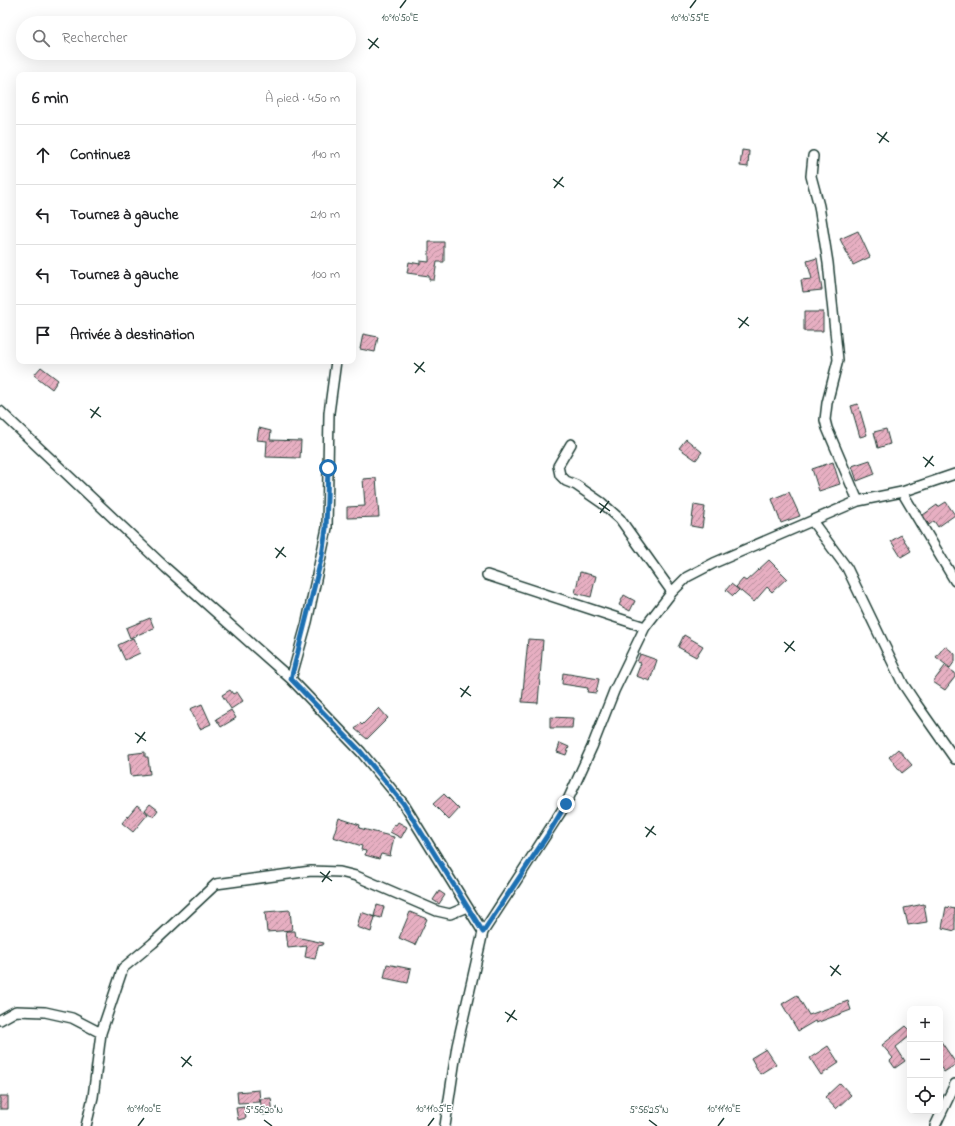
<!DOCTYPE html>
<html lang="fr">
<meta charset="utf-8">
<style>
:root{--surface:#fff;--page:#f6f6f6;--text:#202124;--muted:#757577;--line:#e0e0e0}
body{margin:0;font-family:"Indie Flower",sans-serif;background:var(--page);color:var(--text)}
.controls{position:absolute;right:12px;bottom:12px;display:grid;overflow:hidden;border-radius:8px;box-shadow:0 4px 16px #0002}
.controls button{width:36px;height:36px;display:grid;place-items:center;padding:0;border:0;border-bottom:1px solid var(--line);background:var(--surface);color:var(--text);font:20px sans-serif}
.stop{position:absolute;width:12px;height:12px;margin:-9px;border:3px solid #1f6fb2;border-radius:50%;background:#fff}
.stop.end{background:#1f6fb2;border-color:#fff;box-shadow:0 1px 4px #0008}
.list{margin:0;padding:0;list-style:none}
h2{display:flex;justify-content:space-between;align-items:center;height:52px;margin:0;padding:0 16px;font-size:17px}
h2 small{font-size:13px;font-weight:400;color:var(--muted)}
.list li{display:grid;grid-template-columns:26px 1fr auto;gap:12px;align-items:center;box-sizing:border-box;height:60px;padding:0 16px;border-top:1px solid var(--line)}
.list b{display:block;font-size:15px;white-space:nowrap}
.list em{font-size:13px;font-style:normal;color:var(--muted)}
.icon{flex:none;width:22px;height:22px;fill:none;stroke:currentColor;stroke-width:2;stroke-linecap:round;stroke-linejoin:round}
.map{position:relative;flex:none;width:955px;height:1126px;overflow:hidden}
.search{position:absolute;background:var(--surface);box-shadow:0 4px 16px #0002;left:16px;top:16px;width:340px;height:44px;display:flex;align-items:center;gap:10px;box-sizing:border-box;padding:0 14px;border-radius:22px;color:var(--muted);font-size:15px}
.panel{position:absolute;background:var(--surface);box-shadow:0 4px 16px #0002;left:16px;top:72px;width:340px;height:292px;border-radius:8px}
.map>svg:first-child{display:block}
</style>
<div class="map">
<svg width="955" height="1126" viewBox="0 0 955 1126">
<defs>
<pattern id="building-hatch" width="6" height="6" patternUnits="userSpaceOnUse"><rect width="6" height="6" fill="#e7afc2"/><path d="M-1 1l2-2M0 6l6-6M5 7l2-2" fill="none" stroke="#bb909e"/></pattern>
</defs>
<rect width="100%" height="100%" fill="#fff"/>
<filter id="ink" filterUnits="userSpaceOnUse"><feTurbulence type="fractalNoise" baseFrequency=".025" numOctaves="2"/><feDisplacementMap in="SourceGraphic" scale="8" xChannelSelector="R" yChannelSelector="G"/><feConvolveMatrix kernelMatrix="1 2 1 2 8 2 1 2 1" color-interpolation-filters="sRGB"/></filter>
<g filter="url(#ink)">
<path fill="url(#building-hatch)" stroke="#1f3d34" d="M742 150 749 151 748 167 740 166Z
M858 231 870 257 853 265 840 239Z
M429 242H444V262H437L434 280H429V276L407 273 409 262 420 264V261L429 262Z
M817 258 822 290 803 292 801 280 812 279 807 261Z
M804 312H823V331H804Z
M363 334 378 337 375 352 360 349Z
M41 367 58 380 52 389 34 375Z
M858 404 867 435 860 437 851 406Z
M259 428 271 431 270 440 301 441 300 458 266 457 267 441 257 440Z
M886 429 890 444 878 448 874 432Z
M686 439 702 452 696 460 679 448Z
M870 460 875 474 857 481 852 466Z
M833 462 840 484 819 491 812 469Z
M376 478 379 517 347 518V507L365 506 363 479Z
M789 492 800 516 781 523 772 499Z
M946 502 955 515 938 527 934 521 929 525 923 515 937 505 938 507Z
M694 505 705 507 702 528 691 526Z
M901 535 911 551 901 557 891 541Z
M769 560 787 578 772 592 767 587 754 602 736 587 743 579 746 581Z
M580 572 596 576 591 597 575 593Z
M731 584 739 590 733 596 726 590Z
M624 595 635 601 630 611 619 605Z
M150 618 154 628 130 638 126 628Z
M684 635 703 646 696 657 678 647Z
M133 638 140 653 125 660 118 645Z
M528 639 543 640 538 703 522 702Z
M945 646 955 654V661L950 668 936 657Z
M640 654 657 660 650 681 636 676 641 663 637 662Z
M945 666 955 673V677L945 690 933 682Z
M563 673 599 679 596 693 587 692 588 688 562 684Z
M230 690 233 694 237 692 243 701 231 709 222 695Z
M202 704 211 724 200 729 190 709Z
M379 708 388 718 367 739 355 729 360 723 362 725Z
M231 710 236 718 221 727 216 719Z
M550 717 573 718 572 728H550Z
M560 743 569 747 566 755 557 752Z
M898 749 912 765 902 773 889 757Z
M145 752V757H148L150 774 131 776 129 754Z
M444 794 459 809 449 820 433 804Z
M150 804 158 810 153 817 145 810Z
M137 805 148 814 133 832 122 823Z
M339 818 360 825 359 828 394 837 390 856 381 854 379 859 365 855 366 851 361 850 362 846 333 837Z
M398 822 407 827 401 838 390 832 394 824 396 825Z
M439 891 445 895 439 904 433 900Z
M924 904 927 922 908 925 904 908Z
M377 905 384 907 381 918 374 916Z
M946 907 955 909V931L942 928Z
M290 910 292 930 267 932 265 912Z
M361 912 375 917 371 932 357 927Z
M410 912 427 919 415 945 399 938Z
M286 931H295L296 937 324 943 323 945 318 946 315 959 305 957 307 946 288 948Z
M387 964 411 969 408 983 384 978Z
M797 995 809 1015 848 1001 851 1010 816 1023 815 1021 798 1031 782 1004Z
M906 1026 910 1030V1036L896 1047 905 1061 895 1068 890 1061 893 1058 882 1045Z
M940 1040 955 1062V1065L944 1072 940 1066Z
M828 1046 839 1063 821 1075 810 1058Z
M766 1049 776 1064 760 1074 751 1058Z
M840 1083 851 1095 836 1109 825 1097Z
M259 1090 260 1102 238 1103 237 1092Z
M0 1096H8V1109H0Z
M271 1098 273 1113 263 1115 260 1099Z
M244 1107 246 1118 238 1120 236 1108Z"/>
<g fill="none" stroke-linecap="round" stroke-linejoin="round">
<g stroke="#1f3d34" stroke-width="12">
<path id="minor" d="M813 156 811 176 819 206 828 263 838 360 827 403 825 420 827 428 858 501
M0 411 166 568 291 679 361 752 403 803 483 932
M571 444 558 466 560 475 566 481 576 485 602 503 620 519 672 592
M902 492 955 581
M812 521 847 568 903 684 915 702 955 759
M487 575 645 627
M291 679 307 622 327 528 329 413 336 361
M0 1020 16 1011 45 1012 72 1018 101 1033
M86 1126 93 1097 101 1033 123 968 153 943 216 884 311 871 340 872 356 876 437 911 450 914 467 907
M445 1126 457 1046 483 932 566 804 592 747 614 691 645 627 672 592 687 577 714 563 858 501 902 492 955 474
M935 1126 955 1084"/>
</g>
<use href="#minor" stroke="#fff" stroke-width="9"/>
</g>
</g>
<g fill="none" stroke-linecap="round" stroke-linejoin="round" filter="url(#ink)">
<path stroke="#1f6fb2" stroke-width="5" d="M328 468 326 528 322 556 291 679 361 752 403 803 483 932 547 836 566 804"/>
</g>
<path fill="none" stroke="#1f3d34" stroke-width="1.5" d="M400 8 406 0M690 8 696 0M368 39 379 48M369 49 378 38M877 133 889 142M879 143 887 132M553 179 564 187M554 188 563 177M738 318 749 326M739 328 748 317M414 363 425 372M415 373 424 362M90 409 101 417M91 418 99 407M923 457 934 466M925 467 933 456M599 503 610 511M600 513 609 501M275 548 286 557M276 558 284 547M784 642 795 651M785 652 794 641M460 688 471 696M461 697 469 686M135 733 146 741M137 743 145 732M645 827 656 835M646 837 654 826M320 872 332 881M322 882 330 871M830 966 841 975M831 976 839 965M505 1012 517 1020M507 1022 515 1010M181 1057 192 1066M182 1067 191 1056M264 1120 272 1126M649 1120 657 1126M138 1126 144 1118M428 1126 434 1118M718 1126 724 1118"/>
<g font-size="10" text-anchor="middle" fill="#1f3d34" stroke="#fff" stroke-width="3" stroke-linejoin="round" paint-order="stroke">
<text x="400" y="21">10°10'50"E</text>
<text x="690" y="21">10°10'55"E</text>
<text x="144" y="1112">10°11'00"E</text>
<text x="434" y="1112">10°11'05"E</text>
<text x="724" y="1112">10°11'10"E</text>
<text x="264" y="1113">5°56'20"N</text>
<text x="649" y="1113">5°56'25"N</text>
</g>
</svg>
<div class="controls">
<button>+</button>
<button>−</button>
<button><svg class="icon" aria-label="locate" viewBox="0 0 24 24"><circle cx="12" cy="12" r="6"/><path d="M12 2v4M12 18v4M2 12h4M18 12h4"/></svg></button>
</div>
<div class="stop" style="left:328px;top:468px"></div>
<div class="stop end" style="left:566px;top:804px"></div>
<div class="search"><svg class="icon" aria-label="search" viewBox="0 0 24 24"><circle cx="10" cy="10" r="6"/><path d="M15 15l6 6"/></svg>Rechercher</div>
<section class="panel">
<h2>6 min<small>À pied · 450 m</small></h2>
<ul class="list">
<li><svg class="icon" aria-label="ahead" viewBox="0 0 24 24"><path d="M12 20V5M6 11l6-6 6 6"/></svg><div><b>Continuez</b></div><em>140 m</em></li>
<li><svg class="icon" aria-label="left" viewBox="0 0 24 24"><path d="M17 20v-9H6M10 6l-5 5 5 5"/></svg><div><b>Tournez à gauche</b></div><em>210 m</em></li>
<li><svg class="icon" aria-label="left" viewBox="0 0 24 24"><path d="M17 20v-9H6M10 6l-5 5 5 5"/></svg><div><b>Tournez à gauche</b></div><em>100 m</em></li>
<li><svg class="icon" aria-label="arrive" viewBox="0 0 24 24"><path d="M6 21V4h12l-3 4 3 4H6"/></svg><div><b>Arrivée à destination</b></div></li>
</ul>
</section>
</div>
